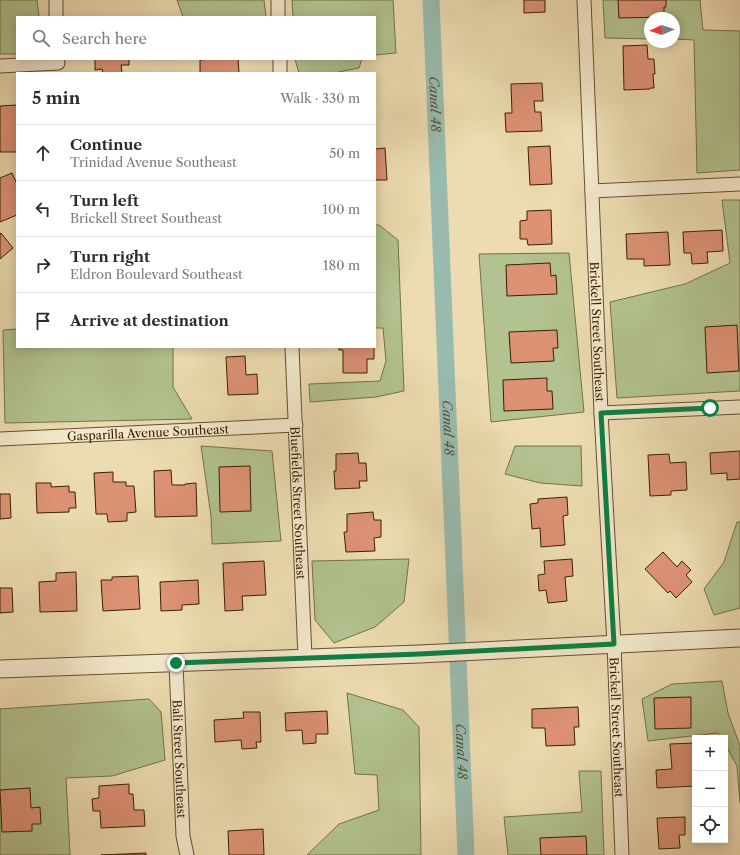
<!DOCTYPE html>
<meta charset="utf-8">
<style>
:root{--surface:#fff;--page:#f7f7f7;--text:#2b2b33;--muted:#7c7c81;--line:#e1e1e2}
body{margin:0;font-family:"Libre Caslon Text",serif;background:var(--page);color:var(--text)}
.controls{position:absolute;right:12px;bottom:12px;display:grid;overflow:hidden;border-radius:0px;box-shadow:0 2px 10px #0003}
.controls button{width:36px;height:36px;display:grid;place-items:center;padding:0;border:0;border-bottom:1px solid var(--line);background:var(--surface);color:var(--text);font:20px sans-serif}
.compass{position:absolute;left:644px;top:12px;width:36px;height:36px;border-radius:50%;background:var(--surface);box-shadow:0 2px 10px #0003;rotate:267deg}
.stop{position:absolute;width:12px;height:12px;margin:-9px;border:3px solid #0b8043;border-radius:50%;background:#fff}
.stop.end{background:#0b8043;border-color:#fff;box-shadow:0 1px 4px #0008}
.list{margin:0;padding:0;list-style:none}
h2{display:flex;justify-content:space-between;align-items:center;height:52px;margin:0;padding:0 16px;font-size:17px}
h2 small{font-size:13px;font-weight:400;color:var(--muted)}
.list li{display:grid;grid-template-columns:26px 1fr auto;gap:12px;align-items:center;box-sizing:border-box;height:56px;padding:0 16px;border-top:1px solid var(--line)}
.list b{display:block;font-size:15px;white-space:nowrap}
.list p{margin:0;font-size:13px;white-space:nowrap;color:var(--muted)}
.list em{font-size:13px;font-style:normal;color:var(--muted)}
.icon{flex:none;width:22px;height:22px;fill:none;stroke:currentColor;stroke-width:2;stroke-linecap:round;stroke-linejoin:round}
.map{position:relative;flex:none;width:740px;height:855px;overflow:hidden}
.search{position:absolute;background:var(--surface);box-shadow:0 2px 10px #0003;left:16px;top:16px;width:360px;height:44px;display:flex;align-items:center;gap:10px;box-sizing:border-box;padding:0 14px;border-radius:0px;color:var(--muted);font-size:15px}
.panel{position:absolute;background:var(--surface);box-shadow:0 2px 10px #0003;left:16px;top:72px;width:360px;height:276px;border-radius:0px}
.map>svg:first-child{display:block}
</style>
<div class="map">
<svg width="740" height="855" viewBox="0 0 740 855">
<rect width="100%" height="100%" fill="#eddcb1"/>
<filter id="stains"><feTurbulence type="fractalNoise" baseFrequency=".005" numOctaves="4"/><feColorMatrix values="0 0 0 0 .2 0 0 0 0 .09 0 0 0 0 .02 0 0 0 .5 -.17"/></filter>
<radialGradient id="worn" r=".72"><stop offset=".6" stop-color="#630" stop-opacity="0"/><stop offset="1" stop-color="#630" stop-opacity=".3"/></radialGradient>
<path fill="#b2c290" stroke="#75714a" d="M0 0H37L39 17H17V54H0Z
M177 0H264L266 17H183Z
M292 0H393L396 53 375 55V17H293Z
M603 0H700L703 30 740 31V170L697 173 694 40 674 39V18H650V39L605 38Z
M295 59H362L359 68 334 73H299Z
M722 200H740V391L617 398 610 302 685 284 730 263Z
M375 225H379L398 240 404 391 376 397 310 402 309 384 380 381 386 361 383 328H375Z
M569 253 584 412 491 422 479 254Z
M17 329V347H173V387L192 419 5 423 3 330Z
M201 446 272 451 281 541 212 544 211 516Z
M515 446H581L582 486 540 483 505 474Z
M737 522H740V608L714 615 704 589 724 562Z
M409 559 404 602 375 627 334 643 315 620 312 561Z
M722 681 728 713 740 746V803L737 766 725 744V738H721L718 733 648 741 642 699 672 684Z
M347 693 403 710 419 727 421 855H307L339 824 379 810 377 775 355 774Z
M149 699 161 712 165 760 112 776 66 778 70 855H0V709Z
M579 771H601L604 855H508L504 817 582 812Z"/>
<g fill="none" stroke-linecap="round" stroke-linejoin="round">
<path stroke="#99bbaf" stroke-width="17" id="s1" d="M431 0 466 855"/>
</g>
<path fill="#dd9274" stroke="#382005" d="M524 0H545V12L524 13Z
M618 0H666V7H664V17L619 18Z
M647 45 648 59H654L655 74H653L654 88H650V89L624 90 623 46Z
M95 59H129V65H121L122 73H103L102 69 95 70Z
M210 59H238L239 73H200V60Z
M542 83 543 101H534L535 112H541L542 131 506 132 505 113H512L511 84Z
M17 105V152H0V106Z
M550 146 552 184 530 185 528 147Z
M385 148 387 180H375V149Z
M12 173 17 184V215L0 222V178Z
M551 210 552 244 528 245 527 239H520V221L527 220V211Z
M722 230 723 251 707 252 708 263 692 264 691 253H684L683 232Z
M668 232 670 265 644 266V259H627L626 234Z
M1 233 13 248 0 259V234Z
M550 263 551 276 556 275 557 294 507 296 506 265Z
M737 325 739 371 707 373 705 327Z
M557 330 558 348H553L554 361 511 363 509 332Z
M339 347H374V359H367V373H343V350H339Z
M245 356 246 375 257 374 258 394 228 395 226 357Z
M547 378V391H552L553 409 504 411 503 380Z
M740 451V479L727 480V473L711 474 710 453Z
M358 453 359 463H366L367 481H359L360 488 335 489 334 471H336V454Z
M669 454 670 463 686 462 687 490 671 491V495L650 496 648 455Z
M250 466 251 511 220 512 219 467Z
M171 470 172 485H185V484L196 483 197 516 155 517 154 471Z
M113 472V482H126V486H134L136 512 127 513V521L108 522 107 514H96L94 473Z
M36 483H51V487L69 486V492H75L76 508H69V512L37 513Z
M0 494H10L11 518 0 519Z
M567 497 568 515 563 516 565 545 541 547 540 528 532 529 530 504 538 503V499Z
M373 512 374 520H381V537L374 538 375 551 346 552 344 532H347V514Z
M663 552 677 567 682 561 691 570 686 575 692 582 676 598 670 591 668 593 645 569Z
M572 559 573 576 565 577 567 601 548 603 546 590 539 591 538 575 545 574 544 561Z
M264 561 266 595 242 596 243 610 225 611 223 563Z
M76 572 77 611 40 612 39 582 56 581V573Z
M138 576 140 609 103 611 101 580H112V577Z
M198 580 199 604 182 605V610L161 611 160 582Z
M0 588H12L13 612 0 613Z
M691 697V728L655 729 654 698Z
M578 707 579 727H574L575 745 546 746 545 728H532V709Z
M327 711 328 734H316V743L303 744 302 730 286 731 285 713Z
M243 712H260L261 742H256L257 748 242 749 241 740 215 742 214 720 244 718Z
M695 743V786L657 788 656 770 672 769 670 744Z
M129 784V794H133L134 810H144L145 826 101 828 100 811H93L92 799 99 798V786Z
M30 788 31 808 40 807 41 824H32V831L2 832 0 790Z
M685 817V835H679L680 848 659 849 657 818Z
M263 829 264 855H229L228 831Z
M586 836 587 855H541L540 838Z
M146 853V855H101Z"/>
<g fill="none" stroke-linecap="round" stroke-linejoin="round">
<g stroke="#654f30" stroke-width="15">
<g id="minor">
<path d="M56 0V17"/>
<path d="M278 0V17"/>
<path id="s2" d="M584 0 601 413 614 644 622 855"/>
<path d="M280 59V73"/>
<path d="M0 66 58 63"/>
<path d="M592 191 740 184"/>
<path id="s3" d="M292 347 305 658"/>
<path d="M601 413 740 407"/>
<path id="s4" d="M0 439 296 425"/>
<path id="s5" d="M176 663 183 836 187 855"/>
</g>
</g>
<g stroke="#654f30" stroke-width="19">
<path id="tertiary" d="M0 669 420 654 740 638"/>
</g>
<use href="#minor" stroke="#f3e8cc" stroke-width="13"/>
<use href="#tertiary" stroke="#f3e8cc" stroke-width="17"/>
</g>
<g fill="none" stroke-linecap="round" stroke-linejoin="round">
<path stroke="#0b8043" stroke-width="5" d="M176 663 420 654 614 644 601 413 710 408"/>
</g>
<g text-anchor="middle" dominant-baseline="central" stroke-width="3.5" stroke-linejoin="round" paint-order="stroke">
<g font-size="12" fill="#382005" stroke="#f3e8cc">
<text stroke="none"><textPath href="#s2" startOffset="332">Brickell Street Southeast</textPath></text>
<text stroke="none"><textPath href="#s4" startOffset="148">Gasparilla Avenue Southeast</textPath></text>
<text stroke="none"><textPath href="#s3" startOffset="156">Bluefields Street Southeast</textPath></text>
<text stroke="none"><textPath href="#s2" startOffset="728">Brickell Street Southeast</textPath></text>
<text stroke="none"><textPath href="#s5" startOffset="96">Bali Street Southeast</textPath></text>
</g>
<g font-size="13" font-style="italic" fill="#554e38" stroke="#f3e8cc">
<text stroke="none"><textPath href="#s1" startOffset="104">Canal 48</textPath></text>
<text stroke="none"><textPath href="#s1" startOffset="428">Canal 48</textPath></text>
<text stroke="none"><textPath href="#s1" startOffset="752">Canal 48</textPath></text>
</g>
</g>
<rect width="100%" height="100%" filter="url(#stains)"/>
<rect width="100%" height="100%" fill="url(#worn)"/>
</svg>
<div class="controls">
<button>+</button>
<button>−</button>
<button><svg class="icon" aria-label="locate" viewBox="0 0 24 24"><circle cx="12" cy="12" r="6"/><path d="M12 2v4M12 18v4M2 12h4M18 12h4"/></svg></button>
</div>
<svg class="compass" viewBox="-18 -18 36 36"><path d="M0-13l5 13h-10z" fill="#e53935"/><path d="M0 13l5-13h-10z" fill="#7c7c81"/></svg>
<div class="stop" style="left:710px;top:408px"></div>
<div class="stop end" style="left:176px;top:663px"></div>
<div class="search"><svg class="icon" aria-label="search" viewBox="0 0 24 24"><circle cx="10" cy="10" r="6"/><path d="M15 15l6 6"/></svg>Search here</div>
<section class="panel">
<h2>5 min<small>Walk · 330 m</small></h2>
<ul class="list">
<li><svg class="icon" aria-label="ahead" viewBox="0 0 24 24"><path d="M12 20V5M6 11l6-6 6 6"/></svg><div><b>Continue</b><p>Trinidad Avenue Southeast</p></div><em>50 m</em></li>
<li><svg class="icon" aria-label="left" viewBox="0 0 24 24"><path d="M17 20v-9H6M10 6l-5 5 5 5"/></svg><div><b>Turn left</b><p>Brickell Street Southeast</p></div><em>100 m</em></li>
<li><svg class="icon" aria-label="right" viewBox="0 0 24 24"><path d="M7 20v-9h11M14 6l5 5-5 5"/></svg><div><b>Turn right</b><p>Eldron Boulevard Southeast</p></div><em>180 m</em></li>
<li><svg class="icon" aria-label="arrive" viewBox="0 0 24 24"><path d="M6 21V4h12l-3 4 3 4H6"/></svg><div><b>Arrive at destination</b></div></li>
</ul>
</section>
</div>
